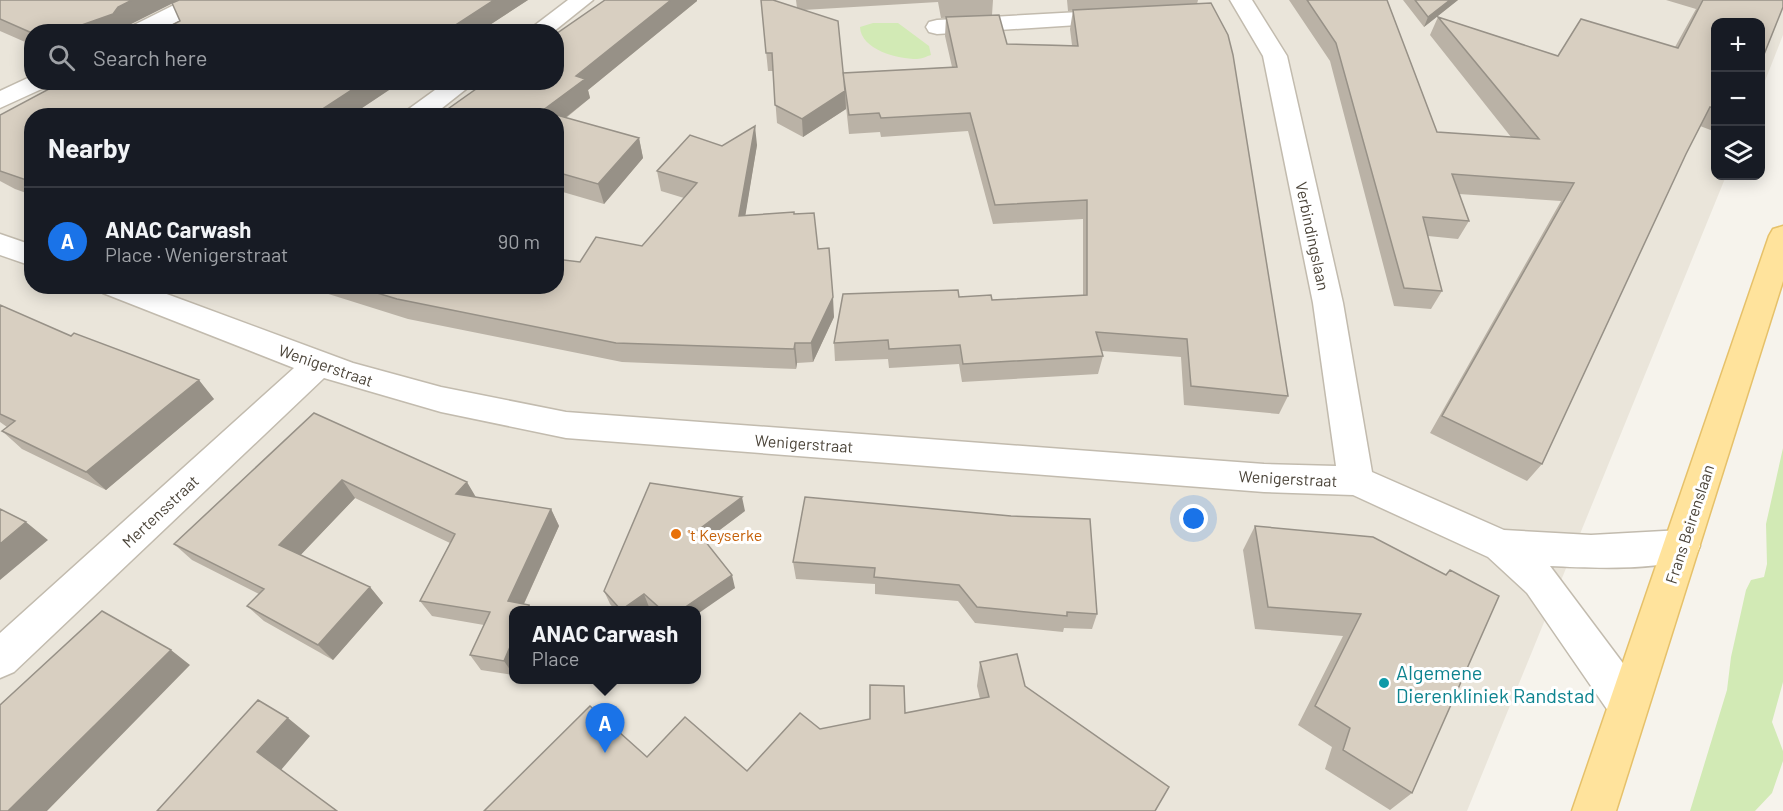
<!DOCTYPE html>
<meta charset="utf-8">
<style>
:root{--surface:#171b24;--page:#20242c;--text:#f1f3f6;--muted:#9ea1a6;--line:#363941;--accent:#1a73e8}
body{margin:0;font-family:Barlow,sans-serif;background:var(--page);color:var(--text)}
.controls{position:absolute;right:18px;top:18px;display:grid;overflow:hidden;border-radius:12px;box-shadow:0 3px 15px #0003}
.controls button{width:54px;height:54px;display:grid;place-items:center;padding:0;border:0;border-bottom:2px solid var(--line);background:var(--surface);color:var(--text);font:30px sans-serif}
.you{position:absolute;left:1194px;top:519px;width:21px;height:21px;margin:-15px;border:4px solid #fff;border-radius:50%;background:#1a73e8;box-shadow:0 0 0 9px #1a73e833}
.badge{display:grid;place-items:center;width:39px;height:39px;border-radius:50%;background:var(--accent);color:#fff;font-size:20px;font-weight:700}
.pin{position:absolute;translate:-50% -50px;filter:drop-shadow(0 2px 3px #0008)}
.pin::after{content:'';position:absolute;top:32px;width:21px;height:18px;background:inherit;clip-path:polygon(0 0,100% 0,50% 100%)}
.popup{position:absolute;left:509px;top:606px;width:192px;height:78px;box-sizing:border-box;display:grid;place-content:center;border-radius:12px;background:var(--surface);filter:drop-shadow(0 2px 4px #0005);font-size:20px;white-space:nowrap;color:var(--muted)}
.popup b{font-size:22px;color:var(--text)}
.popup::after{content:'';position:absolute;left:50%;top:100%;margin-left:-12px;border:12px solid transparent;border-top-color:var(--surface)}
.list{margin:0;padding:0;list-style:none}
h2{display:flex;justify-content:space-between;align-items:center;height:78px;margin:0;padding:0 24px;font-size:26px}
h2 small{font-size:20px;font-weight:400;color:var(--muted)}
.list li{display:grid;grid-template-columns:39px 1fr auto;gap:18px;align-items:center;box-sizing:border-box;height:108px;padding:0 24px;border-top:2px solid var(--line)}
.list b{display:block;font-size:22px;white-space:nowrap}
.list p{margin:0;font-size:20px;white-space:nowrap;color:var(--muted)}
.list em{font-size:20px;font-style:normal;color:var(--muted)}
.icon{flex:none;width:33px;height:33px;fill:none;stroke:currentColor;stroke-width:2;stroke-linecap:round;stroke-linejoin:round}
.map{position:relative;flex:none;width:1783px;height:811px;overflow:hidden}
.search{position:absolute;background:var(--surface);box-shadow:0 3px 15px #0003;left:24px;top:24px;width:540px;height:66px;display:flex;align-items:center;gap:15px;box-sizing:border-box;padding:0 21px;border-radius:24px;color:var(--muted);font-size:22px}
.panel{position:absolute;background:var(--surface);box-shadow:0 3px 15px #0003;left:24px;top:108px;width:540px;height:186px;border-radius:24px}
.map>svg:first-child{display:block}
</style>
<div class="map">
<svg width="1783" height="811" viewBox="0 0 1783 811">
<rect width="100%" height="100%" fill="#f6f3ec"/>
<path fill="#eae5da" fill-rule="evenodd" d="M0 0H1783V35L1761 91 1760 22H1716V176H1726L1467 811H0ZM32 32H556V82H32ZM32 116H556V286H32ZM514 610H696V680H514Z"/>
<path fill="#d2eab5" d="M873 23H898L929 46 931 55C927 56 922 59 917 59 898 59 861 50 860 27Z
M1783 448V682L1772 722 1783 751V761L1772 793 1755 811H1690L1727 690 1731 657 1746 590 1751 580 1764 577 1767 564 1766 524Z"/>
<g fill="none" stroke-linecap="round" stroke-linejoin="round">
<g stroke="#c2bbae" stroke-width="3">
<path id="minor" d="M184 0H212L209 5 157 32H127L130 27Z
M568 0H593L553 32H526Z
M1230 0H1252L1287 56 1343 303 1372 472 1504 530 1591 535 1682 530 1695 535 1700 546 1695 557C1656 571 1592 568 1550 566L1643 690 1649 704 1643 718 1628 724 1613 718 1527 593 1488 557 1353 495 1264 492 566 438 441 412 324 378 14 672 0 678V633L294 368 103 293 99 286H145L353 363 441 387 566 412 1264 464 1336 466 1313 303 1263 56Z
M1116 10 1124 12 1127 17 1124 22 937 34 929 32 926 27 929 22 937 20Z
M32 76V82H49L46 87 0 108V91Z
M446 82H475L432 116H403L406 111Z
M0 234 32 245V266L0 255Z"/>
</g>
<g stroke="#e6c16a" stroke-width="3">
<path id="primary" d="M1783 226V281L1616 811H1572L1769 236 1773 229Z"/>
</g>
<use href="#minor" fill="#fff" fill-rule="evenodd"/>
<use href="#primary" fill="#ffe39c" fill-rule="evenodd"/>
</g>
<path fill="#bab2a6" d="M0 0H528L479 32 180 21 179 0 129 25 125 32H32V45L0 31Z
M605 0H697V1L588 90 590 98 566 118 639 138 643 158 604 204 556 190V116Z
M761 0 797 8 796 0H993L992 15 941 18 938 2 803 10 844 73 952 67 945 36 946 17 1007 44 1072 45 1070 29 1073 10 1129 7 1068 11 1067 0H1198L1197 4 1288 396 1279 414 1184 405 1181 357 1102 351 1103 356 1098 374 962 382 959 364 889 368 888 359 835 361 834 343 959 297 992 300 1083 295V219L993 224 968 131 881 137 880 132 849 134 846 106V109L803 137 777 123 773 71H768Z
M1289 0H1387L1437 132 1511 137 1430 35 1438 17 1558 56 1675 47 1696 9 1666 0H1783L1716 22V132L1700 126 1686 154 1542 464 1527 481 1430 433 1561 201 1459 194 1469 221 1458 239 1428 236 1442 291 1431 309 1394 306 1330 61Z
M1403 0H1458L1424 27Z
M62 82H401L350 116H32V195L15 189 0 181V115Z
M757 145 745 215 794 212V214L818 249 834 317 813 362 797 363 796 369 622 362 408 319 303 286H556L580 262 642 246 684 198 661 191 657 171 722 146Z
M0 305 214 399 106 490 22 449 2 431 7 427 0 422Z
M314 413 475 497 551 509 559 526 524 604 529 605 533 610H513V675L481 670 470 655 484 625 432 616 420 601 450 543 355 498 300 555 370 587 383 603 333 660 264 621 247 606 259 594 192 560 174 544Z
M805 497 1097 614 1092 629 1064 628 1063 632 975 623 958 601 875 594V584L796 579 793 562Z
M745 511 705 541 735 588 696 610H653L649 607 644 610H615L610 604 604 591Z
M1255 526 1445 575 1450 570 1412 793 1390 810 1325 769 1332 747 1298 725 1343 636 1255 629 1243 550Z
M980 662 1025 686 1155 811H484L647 757 747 771 820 729 980 699 977 686Z"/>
<path fill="#979187" d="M132 0H179L129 25 125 32H62Z
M494 0H528L479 32H445Z
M671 0H697V1L588 90 590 98 556 125 542 111 576 76Z
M1450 0H1458L1424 27 1428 17Z
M364 82H401L350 116H312Z
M845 91 846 109 803 137 802 119Z
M755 126 757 145 742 236 739 216Z
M639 138 643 158 604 204 598 184Z
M833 297 834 317 813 362 811 343Z
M795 343 797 363 796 369 794 349Z
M199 380 214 399 106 490 86 472Z
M342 480 355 498 294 562 279 545Z
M467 482 477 499 456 494Z
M742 497 745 511 701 544 697 531Z
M551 509 559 526 521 610 508 601Z
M26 522 48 540 0 580V544Z
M732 575 735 588 696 615V610H681Z
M370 587 383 603 333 660 318 645Z
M644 594 649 607 644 610H622Z
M529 605 533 610H527Z
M513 640V674L504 661Z
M171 650 190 665 47 811H8Z
M288 718 310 736 281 770 257 752Z"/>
<path fill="#d8cfc1" stroke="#979187" stroke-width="1.5" d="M0 0H132L118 7 113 14 62 32H32V33L0 19Z
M179 0H494L445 32H159L180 21 172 3Z
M605 0H671L576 76 585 79 542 111 639 138 598 184 556 172V116H438L486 82H556V34Z
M761 0H773L838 21 845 91 802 119 775 105 772 53H766Z
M1307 0H1387L1437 132 1539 139 1438 17 1558 56 1581 19 1678 48 1703 0H1783V7L1761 62V22H1716V109L1710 107 1686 154 1542 464 1442 416 1574 183 1452 174 1469 221 1423 217 1442 291 1404 288 1336 43Z
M1415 0H1450L1428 17Z
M1211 3 1228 35 1233 55 1288 396 1191 386 1187 339 1096 332 1103 356 963 364 960 345 889 349 888 340 834 343 843 294 958 290 959 297 991 295 992 300 1087 295V200L995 205 970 113 881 118 879 113 849 115 843 73 957 67 946 17 999 15 1007 44 1078 46 1073 10Z
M62 82H364L312 116H32V182L0 171V115Z
M755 126 739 216 794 212V214L814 213 818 249 829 248 833 297 811 343H795L794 349 616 343 397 299 354 286H556V259L580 262 596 237 642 246 697 183 657 171 690 135 722 146Z
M0 305 71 336 74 333 199 380 86 472 2 431 15 421 0 414Z
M314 413 467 482 456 494 551 509 508 601 529 605 527 610H513V640L504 661 470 655 490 612 420 601 455 534 342 480 279 545 370 587 318 645 247 606 264 589 174 544Z
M650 483 742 497 697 531 732 575 681 610H662L644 594 621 610 604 591Z
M805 497 1011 516 1090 519 1097 614 1067 612V616L977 607 959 585 874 577 875 568 793 562Z
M0 509 26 522 0 544Z
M1255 526 1373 537 1446 575 1450 570 1499 596 1412 793 1343 750 1350 728 1315 706 1361 614 1268 607Z
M102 611 171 650 8 811H0V705Z
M1017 654 1025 686 1169 787 1155 811H484L590 706 647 757 685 717 747 771 800 713 820 729 870 719V685L904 686 905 713 989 697 980 662Z
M258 700 288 718 257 752 337 811H157Z"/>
<circle fill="#e8710a" stroke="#fff" stroke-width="2" cx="676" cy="534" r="6"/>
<circle fill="#0f9aa8" stroke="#fff" stroke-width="2" cx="1384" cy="683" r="6"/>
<g text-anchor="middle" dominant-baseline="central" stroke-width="6" stroke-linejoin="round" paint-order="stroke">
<g font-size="16" fill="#4b4439" stroke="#fff">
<text transform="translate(1313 236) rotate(78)">Verbindingslaan</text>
<text transform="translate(326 365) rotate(19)">Wenigerstraat</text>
<text transform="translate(804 443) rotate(4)">Wenigerstraat</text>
<text transform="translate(1288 478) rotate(3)">Wenigerstraat</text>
<text transform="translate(160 511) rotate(-43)">Mertensstraat</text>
<text transform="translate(1689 524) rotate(-72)">Frans Beirenslaan</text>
</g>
<g font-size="16" fill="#c56008" stroke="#fff" text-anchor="start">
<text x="688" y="534">'t Keyserke</text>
</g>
<g font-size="20" fill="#0d838f" stroke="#fff" text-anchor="start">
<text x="1396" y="672">Algemene<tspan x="1396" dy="23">Dierenkliniek Randstad</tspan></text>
</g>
</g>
</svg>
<div class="controls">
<button>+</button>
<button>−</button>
<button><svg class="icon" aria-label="layers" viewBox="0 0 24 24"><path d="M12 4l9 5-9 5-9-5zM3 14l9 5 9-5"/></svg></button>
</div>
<div class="you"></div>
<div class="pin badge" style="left:605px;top:753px">A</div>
<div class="popup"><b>ANAC Carwash</b>Place</div>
<div class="search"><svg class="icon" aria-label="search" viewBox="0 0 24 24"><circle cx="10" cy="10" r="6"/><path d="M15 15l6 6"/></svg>Search here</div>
<section class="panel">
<h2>Nearby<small></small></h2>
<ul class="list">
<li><span class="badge">A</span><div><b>ANAC Carwash</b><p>Place · Wenigerstraat</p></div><em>90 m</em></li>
</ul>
</section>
</div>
